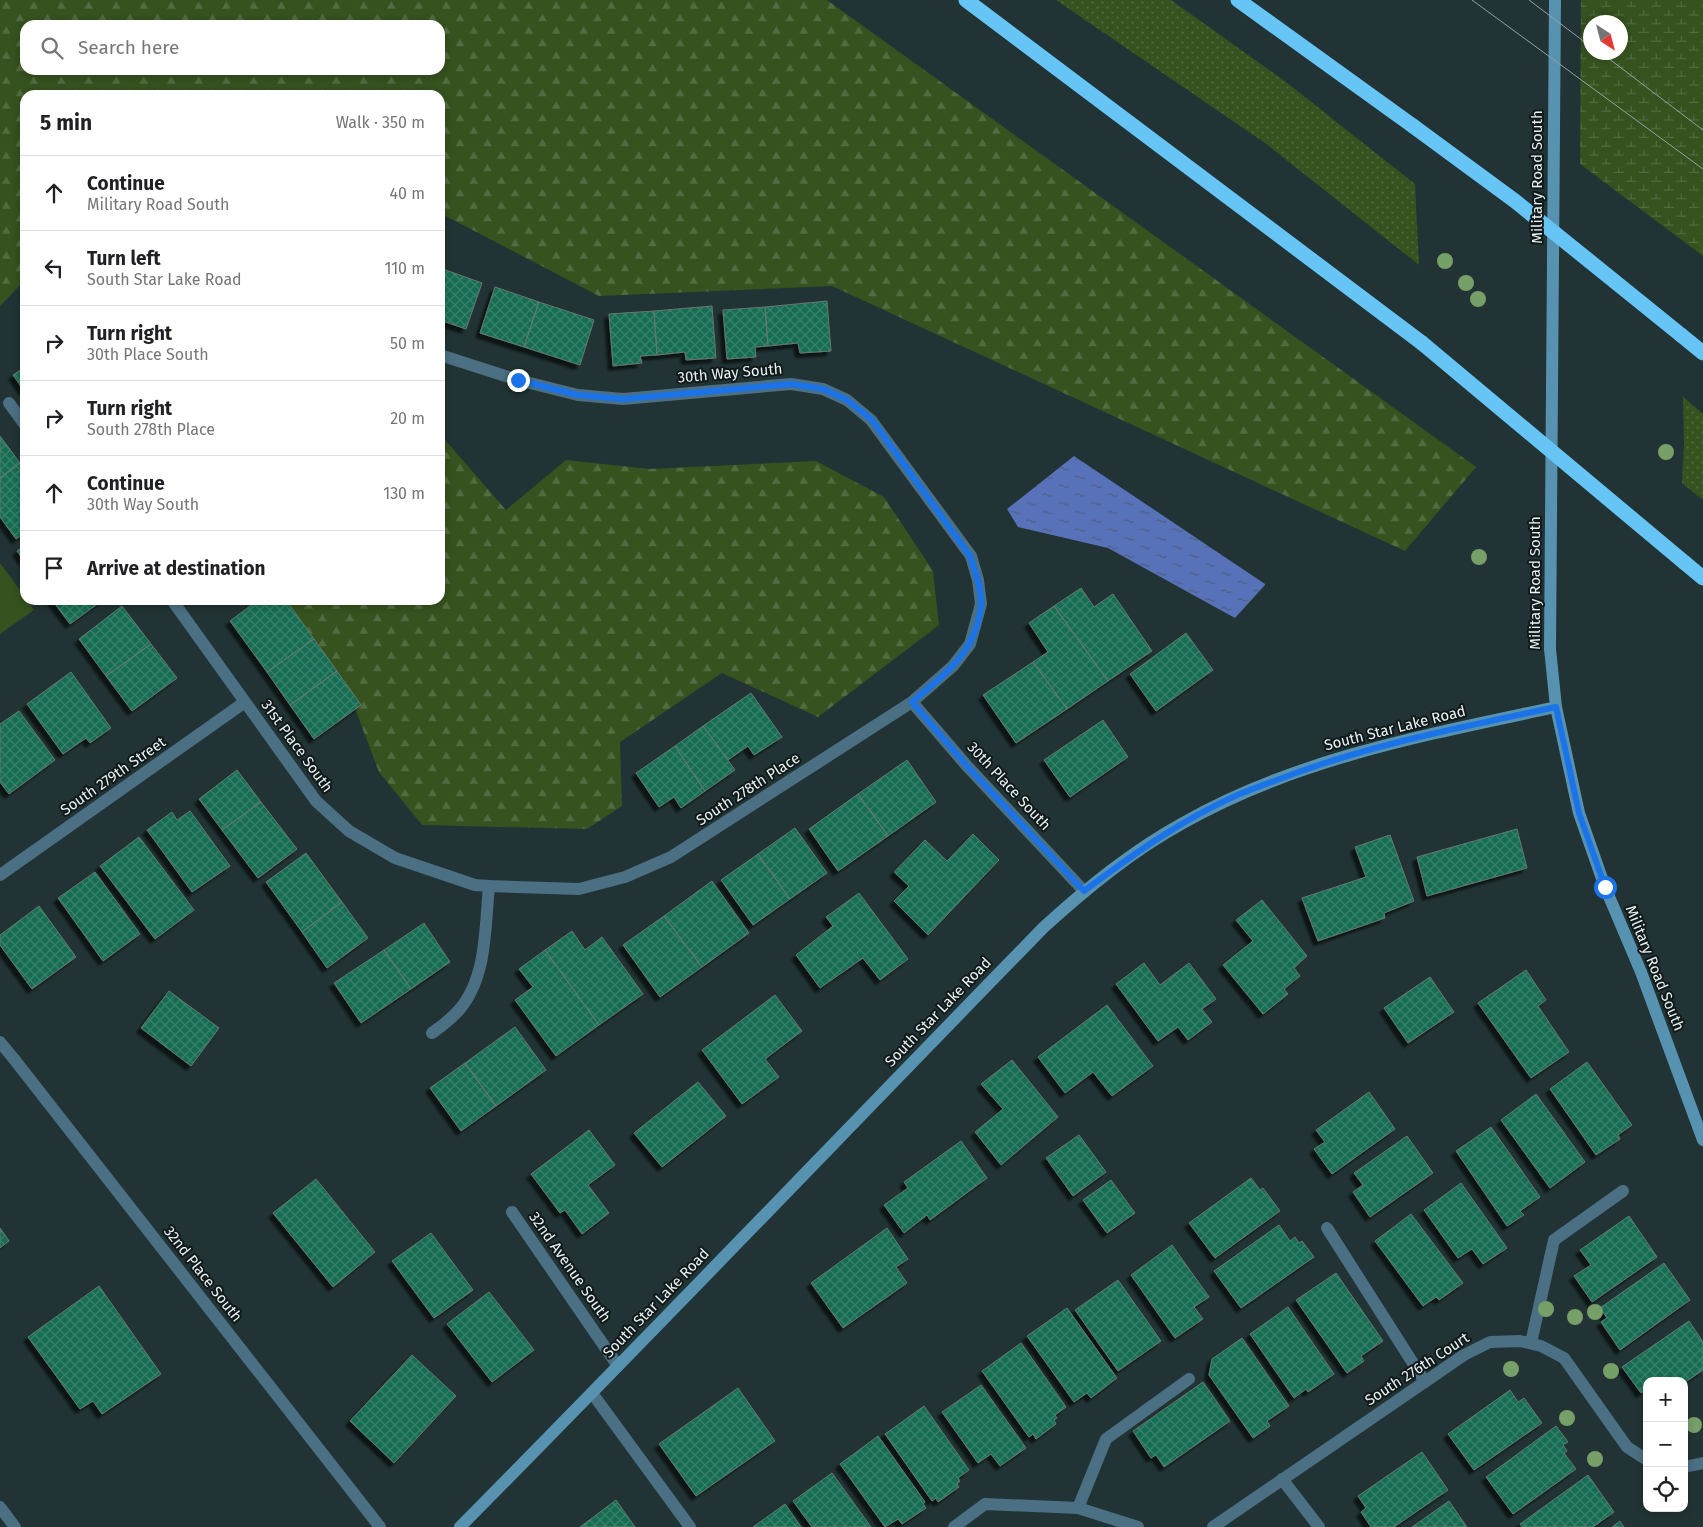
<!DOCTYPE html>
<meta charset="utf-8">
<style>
:root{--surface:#fff;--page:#f6f6f6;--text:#202124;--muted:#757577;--line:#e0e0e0}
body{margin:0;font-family:"Fira Sans",sans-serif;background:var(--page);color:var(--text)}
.controls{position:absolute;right:15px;bottom:15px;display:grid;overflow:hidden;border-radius:10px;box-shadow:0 2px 8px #0003}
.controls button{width:45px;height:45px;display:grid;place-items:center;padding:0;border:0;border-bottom:1px solid var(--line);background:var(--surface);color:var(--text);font:25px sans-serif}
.compass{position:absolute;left:1583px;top:15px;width:45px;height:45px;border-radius:50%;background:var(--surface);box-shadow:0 2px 8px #0003;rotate:144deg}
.stop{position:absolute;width:15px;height:15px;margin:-11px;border:4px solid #1a73e8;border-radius:50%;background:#fff}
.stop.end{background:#1a73e8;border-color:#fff;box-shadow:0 1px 5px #0008}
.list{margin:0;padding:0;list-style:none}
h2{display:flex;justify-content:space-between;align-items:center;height:65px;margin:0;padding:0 20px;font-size:21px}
h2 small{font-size:16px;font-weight:400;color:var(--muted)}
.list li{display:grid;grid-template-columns:32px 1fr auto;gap:15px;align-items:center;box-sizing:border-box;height:75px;padding:0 20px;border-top:1px solid var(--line)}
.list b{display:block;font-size:19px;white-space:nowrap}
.list p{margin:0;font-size:16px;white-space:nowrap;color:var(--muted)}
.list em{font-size:16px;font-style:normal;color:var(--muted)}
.icon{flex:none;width:28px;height:28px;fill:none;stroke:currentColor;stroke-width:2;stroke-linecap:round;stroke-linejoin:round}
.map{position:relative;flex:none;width:1703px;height:1527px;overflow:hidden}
.search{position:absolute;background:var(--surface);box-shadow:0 2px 8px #0003;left:20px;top:20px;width:425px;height:55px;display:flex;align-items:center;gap:12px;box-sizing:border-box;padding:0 18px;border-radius:15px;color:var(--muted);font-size:19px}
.panel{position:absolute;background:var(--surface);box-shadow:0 2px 8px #0003;left:20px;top:90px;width:425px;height:515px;border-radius:15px}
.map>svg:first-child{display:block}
</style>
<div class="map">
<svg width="1703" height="1527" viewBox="0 0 1703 1527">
<defs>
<pattern id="grass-dots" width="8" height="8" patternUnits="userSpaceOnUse" patternTransform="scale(1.25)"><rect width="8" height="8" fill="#35521f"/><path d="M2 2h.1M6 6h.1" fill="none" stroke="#526b40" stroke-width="1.8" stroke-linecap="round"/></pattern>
<pattern id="forest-firs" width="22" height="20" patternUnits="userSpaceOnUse" patternTransform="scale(1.25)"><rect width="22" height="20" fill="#35521f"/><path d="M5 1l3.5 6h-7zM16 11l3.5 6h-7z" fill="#526b40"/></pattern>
<pattern id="wetland-marsh" width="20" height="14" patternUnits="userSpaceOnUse" patternTransform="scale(1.25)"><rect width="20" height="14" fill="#35521f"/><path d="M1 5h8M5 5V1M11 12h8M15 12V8" fill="none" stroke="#526b40"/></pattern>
<pattern id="water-ripples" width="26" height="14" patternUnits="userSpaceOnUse" patternTransform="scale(1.25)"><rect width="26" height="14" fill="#5772b8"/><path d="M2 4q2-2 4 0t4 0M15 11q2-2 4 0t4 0" fill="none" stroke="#4e5e80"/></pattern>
<pattern id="building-cross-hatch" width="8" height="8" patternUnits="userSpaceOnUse" patternTransform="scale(1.25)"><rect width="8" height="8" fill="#166d52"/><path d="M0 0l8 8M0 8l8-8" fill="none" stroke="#38826b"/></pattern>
<filter id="shadow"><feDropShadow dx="-4.5" dy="4.5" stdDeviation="1" flood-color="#0009"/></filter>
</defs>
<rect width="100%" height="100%" fill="#213334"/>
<path fill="url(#grass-dots)" d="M1056 0H1171L1286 82 1415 184 1419 265 1265 143Z
M1681 395 1703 414V500L1682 483 1684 444 1683 398Z"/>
<path fill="url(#forest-firs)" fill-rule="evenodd" d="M0 0H827L1476 467 1405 551 832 286 599 296 440 213V95H25V280L0 306ZM25 25H440V70H25Z
M440 434 506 510 566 460 650 469 816 461 884 497 933 571 939 625 818 717 722 673 620 742 622 806 587 829 422 825 379 772 344 679 277 600H440Z"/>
<path fill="url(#wetland-marsh)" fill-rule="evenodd" d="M1581 0H1703V256L1580 164ZM1590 22H1620V52H1590Z"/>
<path fill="#35521f" d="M0 563 25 597V600H27L34 610 0 634Z"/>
<path fill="url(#water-ripples)" d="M1074 456 1265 584V585L1235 618 1108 548 1018 527 1007 509Z"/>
<path fill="url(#building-cross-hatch)" stroke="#667870" filter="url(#shadow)" d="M440 268 482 283 466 329 440 320Z
M495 287 539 302 524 347 480 333Z
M827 301 831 351 800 353 798 343 768 346 765 307Z
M539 302 594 320 580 365 524 347Z
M712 306 716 358 686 360 685 352 657 355 654 311Z
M765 307 768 346 755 347 756 357 727 359 723 310Z
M654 311 657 355 640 356 642 363 613 366 609 314Z
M25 367V392L13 375Z
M0 436 20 463 0 478Z
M20 463 25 471V533L16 539 0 517V478Z
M25 545V562L17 551Z
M1081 588 1094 607 1113 594 1152 651 1108 681 1054 606Z
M52 600H103L70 624Z
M258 600H286L314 639 267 672 230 621Z
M122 606 151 644 106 676 79 639Z
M1054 606 1108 681 1067 709 1033 662 1048 652 1029 623Z
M1186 633 1213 670 1156 711 1130 674Z
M314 639 337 671 290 705 267 672Z
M151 644 177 678 132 711 106 676Z
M1033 662 1067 709 1016 743 983 695Z
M337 671 361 705 314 739 290 705Z
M71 672 111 728 90 743 86 738 63 754 27 704Z
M751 693 782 737 754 755 748 746 728 760 703 726Z
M19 711 55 760 9 794 0 782V724Z
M1103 720 1128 757 1070 797 1044 760Z
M703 726 735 770 705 791 675 746Z
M675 746 705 791 681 808 674 797 659 807 636 773Z
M907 760 936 802 888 836 858 794Z
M237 770 261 802 222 830 199 799Z
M858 794 888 836 838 871 809 829Z
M261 802 297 849 258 878 222 830Z
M190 811 230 866 192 892 147 830 172 812 177 820Z
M795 828 827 873 790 899 758 854Z
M1517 829 1527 868 1427 896 1417 857Z
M973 834 999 860 928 935 894 901 909 886 894 872 925 840 947 861Z
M1390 835 1414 901 1384 913 1385 918 1318 941 1302 898 1366 877 1355 847Z
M139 837 194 910 155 939 100 866Z
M306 853 342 902 302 932 266 882Z
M758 854 790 899 753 925 721 880Z
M95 872 140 934 103 961 58 898Z
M712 881 749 933 702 967 664 916Z
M859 893 908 959 880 980 863 958 820 988 796 955 833 926 826 917Z
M1262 900 1307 956 1294 968 1300 976 1284 989 1288 994 1263 1014 1223 965 1253 941 1236 920Z
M342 902 368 938 327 968 302 932Z
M39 906 76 957 32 989 0 945V935Z
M664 916 702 967 660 997 623 945Z
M424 923 450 962 411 989 384 950Z
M572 931 585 950 602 937 643 994 599 1025 545 950Z
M384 950 411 989 361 1023 334 983Z
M545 950 599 1025 556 1056 515 1000 533 987 519 969Z
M1144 963 1160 985 1189 963 1216 999 1202 1009 1212 1022 1188 1040 1178 1027 1158 1041 1116 984Z
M1526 970 1546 1000 1538 1006 1569 1052 1531 1078 1478 1003Z
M1430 977 1454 1012 1408 1043 1384 1008Z
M169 991 219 1028 191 1066 141 1028Z
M775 995 802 1031 765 1059 779 1077 742 1104 702 1050Z
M1107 1005 1153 1066 1112 1096 1093 1072 1065 1093 1038 1057Z
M515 1027 546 1070 496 1106 465 1063Z
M1012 1060 1058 1117 1001 1165 975 1132 1003 1109 981 1084Z
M1587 1062 1632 1125 1618 1135 1620 1139 1596 1155 1550 1089Z
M465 1063 496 1106 461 1131 430 1088Z
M698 1082 726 1116 662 1167 634 1133Z
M1369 1092 1395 1129 1332 1174 1314 1149 1325 1142 1316 1130Z
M1536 1094 1585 1162 1550 1188 1501 1120Z
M1491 1127 1540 1197 1520 1211 1524 1215 1507 1226 1456 1151Z
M589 1130 615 1165 588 1185 609 1213 582 1234 565 1210 560 1213 531 1174Z
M1079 1135 1106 1172 1073 1196 1046 1158Z
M1407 1136 1433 1173 1370 1217 1353 1192 1363 1185 1354 1173Z
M961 1141 987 1178 930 1220 927 1215 904 1233 884 1205 908 1188 904 1182Z
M1251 1178 1260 1190 1263 1188 1280 1211 1215 1258 1189 1223Z
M316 1179 375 1252 333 1287 273 1213Z
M1111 1180 1135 1213 1107 1233 1083 1200Z
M1461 1183 1507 1248 1483 1264 1472 1249 1458 1258 1424 1210Z
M1411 1214 1463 1283 1439 1300 1436 1297 1423 1306 1375 1241Z
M1629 1216 1657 1257 1592 1302 1574 1276 1591 1265 1580 1250Z
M1279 1225 1290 1241 1295 1237 1299 1243 1302 1241 1314 1257 1241 1308 1214 1271Z
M0 1228 9 1241 0 1248Z
M887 1228 908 1259 896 1267 907 1283 843 1328 811 1283Z
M431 1233 473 1290 434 1318 392 1261Z
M1172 1245 1209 1297 1194 1307 1203 1319 1175 1338 1131 1275Z
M1664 1263 1690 1300 1620 1350 1601 1322 1607 1318 1600 1308Z
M1336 1273 1383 1341 1361 1356 1364 1361 1347 1373 1296 1300Z
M1118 1280 1161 1341 1118 1371 1075 1310Z
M99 1286 161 1374 102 1414 93 1401 80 1409 28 1337Z
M489 1292 534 1350 492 1382 447 1324Z
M1288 1307 1334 1374 1308 1392 1306 1389 1294 1398 1250 1334Z
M1067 1308 1117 1378 1091 1398 1087 1393 1074 1402 1027 1336Z
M1689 1321 1703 1342V1370L1684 1383V1381H1647V1389L1641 1393 1622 1367Z
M1242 1338 1289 1406 1267 1421 1270 1426 1253 1438 1209 1375 1212 1359Z
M1021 1343 1066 1407 1055 1415 1057 1418 1054 1420 1056 1424 1036 1439 1033 1434 1029 1437 982 1371Z
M412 1355 456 1396 394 1463 350 1421Z
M1203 1382 1230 1421 1164 1467 1156 1455 1151 1458 1133 1431Z
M981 1385 1026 1448 1000 1466 991 1454 978 1463 942 1412Z
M738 1388 775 1441 696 1496 659 1444Z
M1510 1390 1518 1402 1524 1398 1542 1423 1474 1470 1448 1434Z
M924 1406 969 1470 958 1478 960 1481 957 1484 959 1487 938 1502 936 1498 932 1501 885 1434Z
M1556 1426 1568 1442 1563 1445 1567 1451 1564 1453 1576 1469 1513 1514 1486 1477Z
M878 1436 925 1502 923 1504 926 1508 902 1524 898 1519 885 1527 840 1464Z
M1422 1452 1448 1490 1394 1527H1371L1361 1512 1366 1508 1358 1496Z
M832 1473 871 1527H812L793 1501Z
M1588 1475 1614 1512 1593 1527H1522L1520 1524Z
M616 1500 635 1527H580Z
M1449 1501 1467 1527H1412Z
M785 1504 801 1527H753Z
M1620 1521 1624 1527H1612Z"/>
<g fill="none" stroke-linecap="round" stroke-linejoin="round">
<path stroke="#4b6f83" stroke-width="12" d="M9 403 25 425
M432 1033C442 1026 451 1019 459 1010 487 978 485 927 489 886
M0 1042 14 1059
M1327 1228 1425 1382
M1531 1343 1554 1240 1623 1191
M592 1393 690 1527
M1282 1479 1319 1527
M0 1507 15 1527
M954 1527 985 1504 1078 1508 1106 1439 1189 1379"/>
<path stroke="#4b6f83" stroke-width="12" d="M172 600 316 801 349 831 395 858 475 885 489 886 579 889 625 877 671 857 912 702 953 666 970 644 981 604 978 580 971 556 871 420 847 400 823 389 791 384 623 399 578 395 518 380 440 355
M912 702 967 766 1084 891
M0 875 245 702
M14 1059 380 1527
M512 1212 618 1366
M1684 1467 1703 1463
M1078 1508 1138 1527
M1213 1527 1464 1355 1490 1342 1520 1341 1541 1346 1564 1358 1627 1447 1647 1460"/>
<path stroke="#5892b1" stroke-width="12" d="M1555 0 1550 649 1556 707 1579 813 1605 887 1641 972 1703 1140
M460 1527C656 1329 849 1127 1044 927 1087 888 1132 851 1183 823 1297 758 1430 734 1556 707"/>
<path stroke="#67c5f6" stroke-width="15" d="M966 0 1422 343
M1238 0 1413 126
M1681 335 1703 353
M1685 563 1703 578"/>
<path stroke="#95a2a3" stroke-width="1" d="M1472 0 1703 169
M1529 0 1590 46
M1600 52 1703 130"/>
<path stroke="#67c5f6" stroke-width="15" d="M1413 126 1515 201 1681 335
M1422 343 1685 563"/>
</g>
<g fill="#779f68">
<circle cx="1445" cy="261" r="8"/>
<circle cx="1466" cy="283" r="8"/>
<circle cx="1478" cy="299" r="8"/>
<circle cx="1666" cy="452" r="8"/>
<circle cx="1479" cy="557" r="8"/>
<circle cx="1546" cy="1309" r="8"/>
<circle cx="1595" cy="1312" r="8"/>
<circle cx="1575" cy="1317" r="8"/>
<circle cx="1511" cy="1369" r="8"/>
<circle cx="1611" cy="1371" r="8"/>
<circle cx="1567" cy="1418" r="8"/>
<circle cx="1694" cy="1425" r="8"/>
<circle cx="1595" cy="1459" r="8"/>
</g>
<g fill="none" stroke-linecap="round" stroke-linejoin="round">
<path stroke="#1a73e8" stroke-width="6" d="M518 380 578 395 623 399 791 384 823 389 847 400 872 420 970 556C975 571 982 589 981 605 976 653 946 673 912 702L967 766 1084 891C1132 855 1180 821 1235 796 1249 790 1263 785 1277 780 1367 745 1463 727 1556 707L1579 813 1605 887"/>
</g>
<g text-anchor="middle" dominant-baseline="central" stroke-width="4" stroke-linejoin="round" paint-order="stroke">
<g font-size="15" fill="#e7f2f3" stroke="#11191a">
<text transform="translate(1537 177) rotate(-90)">Military Road South</text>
<text transform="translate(730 373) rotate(-5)">30th Way South</text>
<text transform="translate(1535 583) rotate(-90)">Military Road South</text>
<text transform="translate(1395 728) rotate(-14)">South Star Lake Road</text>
<text transform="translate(297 746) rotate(54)">31st Place South</text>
<text transform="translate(113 776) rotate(-35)">South 279th Street</text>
<text transform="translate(1009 786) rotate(47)">30th Place South</text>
<text transform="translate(748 789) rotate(-33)">South 278th Place</text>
<text transform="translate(1655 968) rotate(68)">Military Road South</text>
<text transform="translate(938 1012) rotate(-46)">South Star Lake Road</text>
<text transform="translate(570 1267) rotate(55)">32nd Avenue South</text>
<text transform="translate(203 1274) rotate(52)">32nd Place South</text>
<text transform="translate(656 1303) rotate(-46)">South Star Lake Road</text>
<text transform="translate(1417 1369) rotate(-33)">South 276th Court</text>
</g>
</g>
</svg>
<div class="controls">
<button>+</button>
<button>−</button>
<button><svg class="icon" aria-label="locate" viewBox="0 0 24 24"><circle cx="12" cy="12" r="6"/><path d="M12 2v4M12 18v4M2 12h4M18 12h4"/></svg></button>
</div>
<svg class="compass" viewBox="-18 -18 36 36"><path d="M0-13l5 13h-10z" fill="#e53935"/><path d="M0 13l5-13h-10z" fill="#757577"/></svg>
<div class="stop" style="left:1605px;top:887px"></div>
<div class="stop end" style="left:518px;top:380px"></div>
<div class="search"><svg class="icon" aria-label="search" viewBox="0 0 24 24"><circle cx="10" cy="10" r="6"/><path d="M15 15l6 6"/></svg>Search here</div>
<section class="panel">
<h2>5 min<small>Walk · 350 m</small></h2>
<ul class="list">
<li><svg class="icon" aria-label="ahead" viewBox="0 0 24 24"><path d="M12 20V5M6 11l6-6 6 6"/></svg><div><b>Continue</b><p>Military Road South</p></div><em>40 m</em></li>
<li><svg class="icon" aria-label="left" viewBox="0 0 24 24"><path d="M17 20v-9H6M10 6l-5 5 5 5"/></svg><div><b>Turn left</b><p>South Star Lake Road</p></div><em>110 m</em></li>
<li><svg class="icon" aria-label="right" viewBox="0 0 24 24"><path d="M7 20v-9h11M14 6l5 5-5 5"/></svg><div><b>Turn right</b><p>30th Place South</p></div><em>50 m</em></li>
<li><svg class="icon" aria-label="right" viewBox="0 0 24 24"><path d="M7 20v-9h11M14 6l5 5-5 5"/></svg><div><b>Turn right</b><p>South 278th Place</p></div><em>20 m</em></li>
<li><svg class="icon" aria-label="ahead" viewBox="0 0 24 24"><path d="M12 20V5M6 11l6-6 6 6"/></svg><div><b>Continue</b><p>30th Way South</p></div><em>130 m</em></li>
<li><svg class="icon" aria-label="arrive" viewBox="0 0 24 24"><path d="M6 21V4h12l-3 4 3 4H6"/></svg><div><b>Arrive at destination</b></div></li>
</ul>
</section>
</div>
